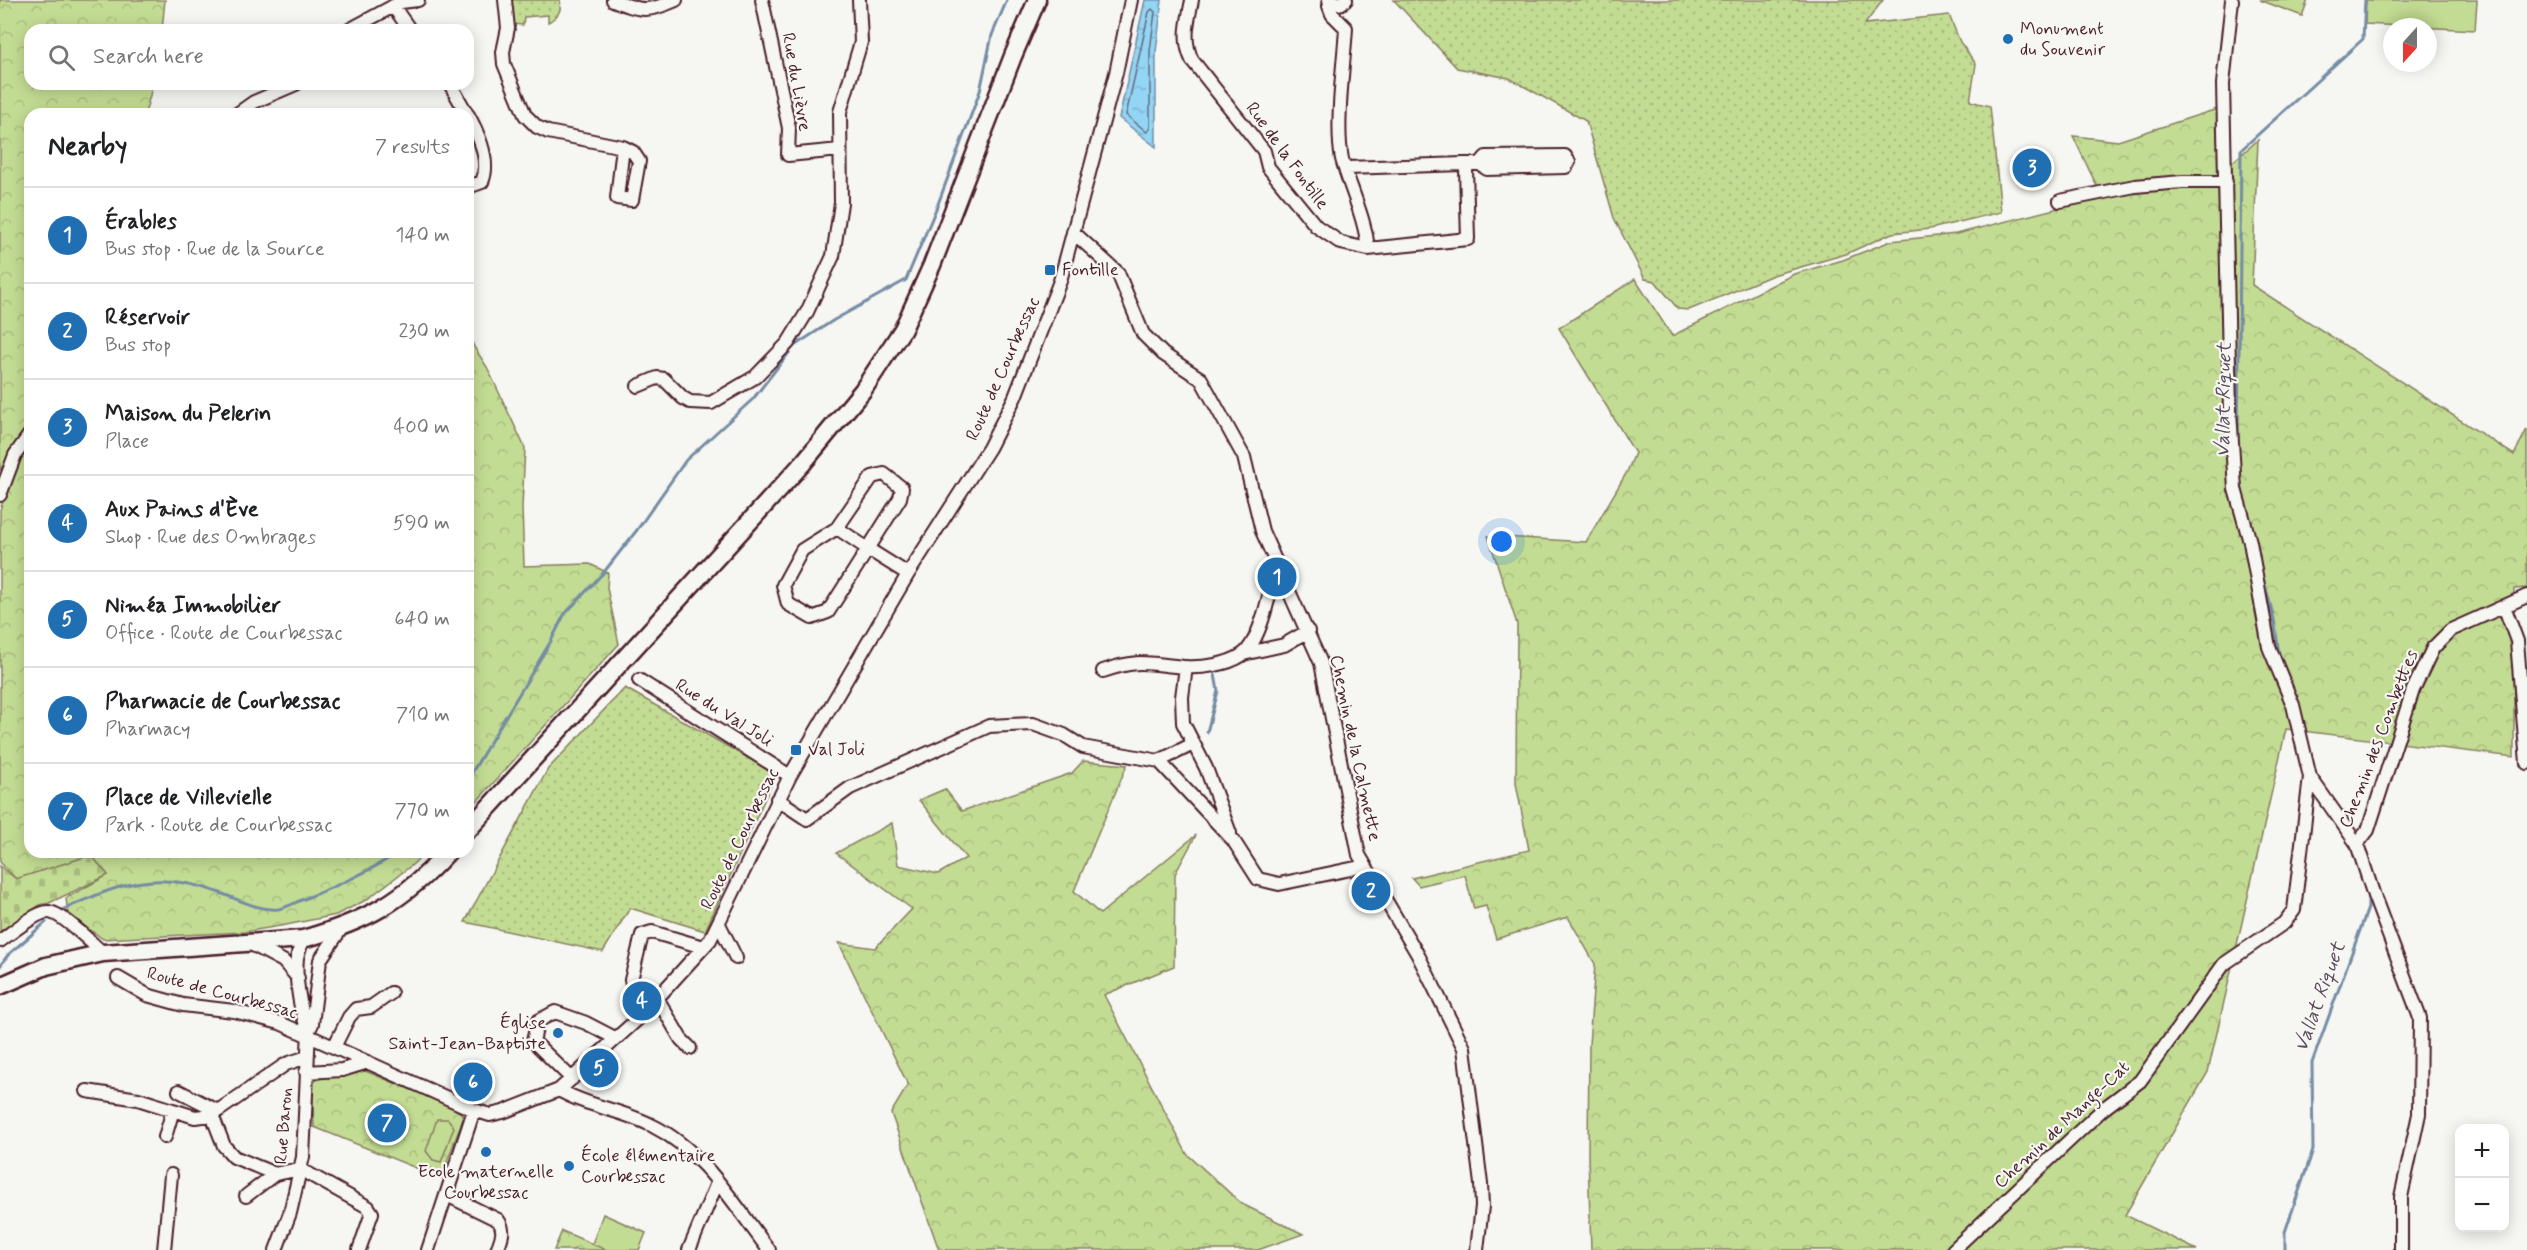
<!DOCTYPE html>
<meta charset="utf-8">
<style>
:root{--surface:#fff;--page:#f6f6f6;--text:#202124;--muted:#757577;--line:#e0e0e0;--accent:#1f6fb2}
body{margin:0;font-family:Mynerve,sans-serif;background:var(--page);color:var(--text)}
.controls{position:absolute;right:18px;bottom:18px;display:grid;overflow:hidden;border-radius:12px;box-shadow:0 3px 15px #0003}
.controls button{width:54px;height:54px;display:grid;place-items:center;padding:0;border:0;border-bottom:2px solid var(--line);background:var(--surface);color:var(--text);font:30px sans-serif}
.compass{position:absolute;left:2383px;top:18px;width:54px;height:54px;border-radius:50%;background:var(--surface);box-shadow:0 3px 15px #0003;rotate:201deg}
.you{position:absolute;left:1502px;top:542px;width:21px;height:21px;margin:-15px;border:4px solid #fff;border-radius:50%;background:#1a73e8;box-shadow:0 0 0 9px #1a73e833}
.badge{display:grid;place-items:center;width:39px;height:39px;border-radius:50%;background:var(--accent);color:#fff;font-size:20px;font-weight:700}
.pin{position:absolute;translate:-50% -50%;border:3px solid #fff;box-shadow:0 2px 6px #0006}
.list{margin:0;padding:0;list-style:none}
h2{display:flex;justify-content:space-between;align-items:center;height:78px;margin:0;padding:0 24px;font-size:26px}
h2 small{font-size:20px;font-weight:400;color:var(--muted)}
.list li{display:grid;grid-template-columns:39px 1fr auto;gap:18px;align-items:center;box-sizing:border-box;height:96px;padding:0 24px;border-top:2px solid var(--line)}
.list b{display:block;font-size:22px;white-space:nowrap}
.list p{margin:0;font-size:20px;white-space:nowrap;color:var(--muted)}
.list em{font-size:20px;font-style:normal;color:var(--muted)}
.icon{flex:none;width:33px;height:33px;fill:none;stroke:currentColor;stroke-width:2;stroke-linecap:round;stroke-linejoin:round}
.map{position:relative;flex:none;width:2527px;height:1250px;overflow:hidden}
.search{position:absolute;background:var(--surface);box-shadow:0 3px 15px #0003;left:24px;top:24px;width:450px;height:66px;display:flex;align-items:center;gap:15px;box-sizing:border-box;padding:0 21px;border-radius:18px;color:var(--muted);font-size:22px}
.panel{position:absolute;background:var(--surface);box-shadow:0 3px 15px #0003;left:24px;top:108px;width:450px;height:750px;border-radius:18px}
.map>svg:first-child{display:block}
</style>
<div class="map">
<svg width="2527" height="1250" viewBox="0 0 2527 1250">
<defs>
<pattern id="grass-dots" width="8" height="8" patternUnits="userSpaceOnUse" patternTransform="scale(1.5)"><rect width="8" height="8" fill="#c3dc93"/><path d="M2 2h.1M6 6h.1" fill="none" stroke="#a9bc7f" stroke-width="1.8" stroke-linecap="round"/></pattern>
<pattern id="forest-crowns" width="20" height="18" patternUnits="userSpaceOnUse" patternTransform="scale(1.5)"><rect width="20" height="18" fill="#c3dc93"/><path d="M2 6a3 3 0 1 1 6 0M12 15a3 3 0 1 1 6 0" fill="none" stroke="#a9bc7f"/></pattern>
<pattern id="cemetery-stones" width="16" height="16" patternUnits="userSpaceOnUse" patternTransform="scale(1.5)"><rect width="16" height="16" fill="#c3dc93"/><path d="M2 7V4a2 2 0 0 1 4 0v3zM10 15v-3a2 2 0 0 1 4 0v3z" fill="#a9bc7f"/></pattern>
<pattern id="water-ripples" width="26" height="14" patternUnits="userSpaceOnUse" patternTransform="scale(1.5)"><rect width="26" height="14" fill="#92d5f4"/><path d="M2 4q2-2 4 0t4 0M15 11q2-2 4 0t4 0" fill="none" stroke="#7fb6d1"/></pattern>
</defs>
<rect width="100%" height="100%" fill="#f6f6f2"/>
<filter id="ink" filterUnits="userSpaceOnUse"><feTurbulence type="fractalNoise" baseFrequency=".0167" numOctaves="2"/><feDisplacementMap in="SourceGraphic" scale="12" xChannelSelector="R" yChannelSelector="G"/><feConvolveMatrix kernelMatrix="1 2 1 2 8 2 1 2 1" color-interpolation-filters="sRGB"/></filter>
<g filter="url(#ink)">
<path fill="url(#grass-dots)" stroke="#867e5f" stroke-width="1.5" d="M510 0H560C562 11 558 17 548 22V15L524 17 523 25 512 24Z
M1394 0H1883L1865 24 1949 15 1960 42 1976 64 1970 101 1990 106 2001 212 1930 229 1892 233 1846 254 1773 275 1689 310 1678 309 1655 281 1645 279 1614 218 1586 121 1509 78 1457 68Z
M625 688 776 774 705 931 630 908 603 952 465 922 548 769Z"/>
<path fill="url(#forest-crowns)" stroke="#867e5f" stroke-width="1.5" d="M0 0H165L162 30H30V84H153L145 114H30V429L0 470Z
M2217 109 2221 172 2258 140 2252 285 2514 455 2527 429V588L2514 589V757L2286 729 2208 1072 2125 1215 2197 1250H1591L1588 1156 1589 1045 1595 964 1568 917 1496 939 1486 906 1474 909 1465 875 1419 886 1412 878 1529 850 1516 783 1517 624 1488 536 1586 542 1627 472 1635 453 1559 328 1635 279 1672 336 1794 274 1843 260 1891 241 1956 234 2102 197 2073 136 2118 141Z
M468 332 474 347 487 367 525 448 522 507 524 566 590 564 608 573 607 588 619 644 468 811Z
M30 440V852H426L412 865 366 900 336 915 286 925 244 932 103 939 68 914 66 898 108 875 91 855 16 879 0 862V510L15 465Z
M1083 761 1127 765 1074 891 1100 914 1196 835 1175 874 1174 966 1104 995 1187 1154 1242 1204 1303 1234 1258 1250H939L891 1113 908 1085 839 943 875 948 912 909 836 853 892 823 898 865 938 874 966 858 919 800 945 789 962 811 1072 773Z
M363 1070 453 1107 462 1114 463 1119 441 1178 314 1127 312 1082C315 1079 357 1070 363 1070Z
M562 1231 607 1250H554Z"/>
<path fill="url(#cemetery-stones)" stroke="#867e5f" stroke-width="1.5" d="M91 855 108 875 49 903 40 905 0 933V866L16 879Z"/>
<path fill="#c3dc93" stroke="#867e5f" stroke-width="1.5" d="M2260 0H2308L2302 16Z
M2366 0H2477L2475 30 2365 24Z
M437 1119H448L454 1127 441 1162 433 1160 426 1151Z
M603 1214 646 1233 639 1250H607L592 1244Z"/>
<path fill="url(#water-ripples)" stroke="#758ca4" stroke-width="1.5" d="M1145 0H1162L1156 52V147L1119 118Z"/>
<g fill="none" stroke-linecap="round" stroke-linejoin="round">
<path stroke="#67687b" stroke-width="1.5" d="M1152 9 1155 12 1150 51V129L1147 132 1126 115 1149 12Z"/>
<path stroke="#758ca4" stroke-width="3" d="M2238 449 2241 150 2363 39 2365 0
M2240 479 2244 499
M2261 570 2274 619 2279 654 2297 699
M1207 732 1218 691 1214 669
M468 779 551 641 564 615 604 572 637 530 686 460 753 399 794 346 834 320 906 280 938 204 980 91 992 35 1007 0
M64 909C121 884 155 869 217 892 236 898 258 911 278 909 286 908 296 902 304 899 336 886 370 872 398 852
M0 966 8 955 46 922
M2285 1250V1232L2313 1150 2312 1063 2368 908V895"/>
<g stroke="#4a1f2b" stroke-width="16">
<path id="street" d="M505 0 508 28 503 52 504 64 525 115 537 127 548 132 623 147 633 152 639 161 632 200 617 198 623 147
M613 0C641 11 647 13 676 0
M762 0 789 128 788 155 840 150
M1192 0C1188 22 1182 39 1192 60L1264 151 1268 167 1316 226 1341 243 1368 249 1468 239 1466 169 1463 164 1347 168
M1329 0 1340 4 1346 0
M2232 0 2223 84 2230 411 2235 489 2250 542 2269 647 2293 705 2310 777 2357 844 2374 896 2420 1018 2419 1114 2401 1197V1250
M1332 2 1329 6 1332 14 1346 28C1344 63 1335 126 1342 159 1350 189 1365 217 1368 249
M393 6 410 30
M349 30 401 2 418 0
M450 84 467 114
M237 114 254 102 296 84
M468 115C478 133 491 162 482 182L468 187
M1463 164H1480L1487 169 1566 167 1569 162 1565 156 1486 157 1480 164
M2060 201 2135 186 2182 182H2226
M1073 232 1118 273 1143 334 1163 354 1201 379 1244 457 1262 531 1321 663 1359 855 1418 955 1464 1048 1481 1184 1482 1206 1477 1250
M638 386 657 378 664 379 683 398 690 402 711 403 755 377 788 343 807 312 833 256 841 203 840 112 861 42 859 0
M0 495 15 455 30 434
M837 528 872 477 884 474 902 488 900 498 868 549 837 528 802 550 783 585 788 604 812 618 828 612 868 549 908 574
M2504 606 2517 641 2527 763
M1243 654 1284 645 1308 631
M1186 667 1182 697 1183 723 1206 768 1230 833
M1103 671C1140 658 1148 664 1184 667 1202 668 1227 665 1242 655 1261 642 1271 587 1276 566
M639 680 790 776
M1159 761 1193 744
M777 799 807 819 850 788 989 726 1033 724 1064 735 1083 747 1159 761 1233 840 1258 879 1279 884 1365 866
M2357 844 2368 830 2413 690 2433 648 2451 630 2527 596
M719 924 736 958
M303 939C301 945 298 952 297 958 295 975 300 1016 309 1030
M0 941C10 934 36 912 48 912 62 912 92 944 103 953
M251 944 283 961 298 978
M118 978 147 995 183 1005 234 1011 280 1023 474 1110 490 1115 503 1112 559 1090 640 1017 710 940 790 776 908 574 989 448 1015 397 1060 281 1116 73 1131 0
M657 998 681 1039 690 1048
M640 1017 631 980 642 935 652 932 703 947
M334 1047 349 1017 356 1009 371 1007 391 993
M306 1072 342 1070 368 1062
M572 1079 533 1041 538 1021 555 1012 586 1023 615 1038
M559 1090C588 1107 623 1110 653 1126 704 1151 735 1206 769 1250
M87 1091 138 1099 195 1117 212 1115 286 1064 307 1057
M179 1091 218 1111
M212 1115 224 1146 234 1157 275 1174 300 1169 368 1207 372 1213 359 1250
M165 1137 173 1110
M447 1195 498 1220C506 1231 501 1238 497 1250
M246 1196 275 1174
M164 1250 171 1175
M276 1250 290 1213 303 1157 309 1030 312 1024 320 960 343 926
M428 1250 474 1110
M689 1250 717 1183
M1953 1250 2103 1109 2140 1081 2224 964 2284 923 2294 910 2310 777"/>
</g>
<g stroke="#4a1f2b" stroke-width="21">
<path id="secondary" d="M468 830 803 463 863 390 903 329 932 265 1013 56 1037 0
M0 986 46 966 103 953 303 939C367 921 403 901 448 852"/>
</g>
<use href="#street" stroke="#f6f6f2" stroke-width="12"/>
<use href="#secondary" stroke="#f6f6f2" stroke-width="16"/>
</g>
</g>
<g fill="#1f6fb2" stroke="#f6f6f2" stroke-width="2">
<circle cx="2008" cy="39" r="6"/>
<rect x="1044" y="264" width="12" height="12" rx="3"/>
<rect x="790" y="744" width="12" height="12" rx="3"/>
<circle cx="558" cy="1033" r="6"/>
<circle cx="486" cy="1152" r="6"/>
<circle cx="569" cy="1166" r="6"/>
</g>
<g text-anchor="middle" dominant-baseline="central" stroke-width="4.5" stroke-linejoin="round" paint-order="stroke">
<g font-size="18" fill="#4a1f2b" stroke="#f6f6f2" text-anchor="start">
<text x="2020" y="29">Monument<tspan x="2020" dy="21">du Souvenir</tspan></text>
<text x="1062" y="270">Fontille</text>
<text x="808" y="750">Val Joli</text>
<text x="546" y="1023" text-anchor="end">Église<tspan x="546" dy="21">Saint-Jean-Baptiste</tspan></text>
<text x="581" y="1156">École élémentaire<tspan x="581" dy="21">Courbessac</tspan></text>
<text x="486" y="1172" text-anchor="middle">Ecole maternelle<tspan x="486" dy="21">Courbessac</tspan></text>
</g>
<g font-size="18" fill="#4a1f2b" stroke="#f6f6f2">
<text transform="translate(796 82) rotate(80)">Rue du Lièvre</text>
<text transform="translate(1287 156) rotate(54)">Rue de la Fontille</text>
<text transform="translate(1003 369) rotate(-66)">Route de Courbessac</text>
<text transform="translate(724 713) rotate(32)">Rue du Val Joli</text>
<text transform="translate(2379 739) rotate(-69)">Chemin des Combettes</text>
<text transform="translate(1355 748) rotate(78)">Chemin de la Calmette</text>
<text transform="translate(740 839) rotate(-64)">Route de Courbessac</text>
<text transform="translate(222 993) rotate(15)">Route de Courbessac</text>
<text transform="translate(2062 1125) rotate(-43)">Chemin de Mange-Cat</text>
<text transform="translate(284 1126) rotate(-86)">Rue Baron</text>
</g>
<g font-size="20" font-style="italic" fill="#5c4c5d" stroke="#f6f6f2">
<text transform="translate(2224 400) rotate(-89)">Vallat Riquet</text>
<text transform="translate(2320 997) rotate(-70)">Vallat Riquet</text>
</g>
</g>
</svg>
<div class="controls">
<button>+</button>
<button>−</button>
</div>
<svg class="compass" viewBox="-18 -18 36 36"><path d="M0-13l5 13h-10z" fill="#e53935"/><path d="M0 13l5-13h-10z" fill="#757577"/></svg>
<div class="you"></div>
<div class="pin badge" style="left:1277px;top:577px">1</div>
<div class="pin badge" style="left:1371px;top:891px">2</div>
<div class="pin badge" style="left:2032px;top:168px">3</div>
<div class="pin badge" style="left:642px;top:1001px">4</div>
<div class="pin badge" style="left:599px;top:1068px">5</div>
<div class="pin badge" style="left:473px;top:1082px">6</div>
<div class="pin badge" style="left:387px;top:1123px">7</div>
<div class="search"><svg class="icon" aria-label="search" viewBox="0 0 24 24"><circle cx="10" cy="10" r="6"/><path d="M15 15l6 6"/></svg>Search here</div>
<section class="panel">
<h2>Nearby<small>7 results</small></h2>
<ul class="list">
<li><span class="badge">1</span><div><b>Érables</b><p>Bus stop · Rue de la Source</p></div><em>140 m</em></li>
<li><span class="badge">2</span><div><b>Réservoir</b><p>Bus stop</p></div><em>230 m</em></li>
<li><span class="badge">3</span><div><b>Maison du Pelerin</b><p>Place</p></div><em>400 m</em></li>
<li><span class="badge">4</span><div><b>Aux Pains d'Ève</b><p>Shop · Rue des Ombrages</p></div><em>590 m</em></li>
<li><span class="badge">5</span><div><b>Niméa Immobilier</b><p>Office · Route de Courbessac</p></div><em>640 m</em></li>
<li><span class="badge">6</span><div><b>Pharmacie de Courbessac</b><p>Pharmacy</p></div><em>710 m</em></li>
<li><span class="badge">7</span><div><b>Place de Villevielle</b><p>Park · Route de Courbessac</p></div><em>770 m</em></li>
</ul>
</section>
</div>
